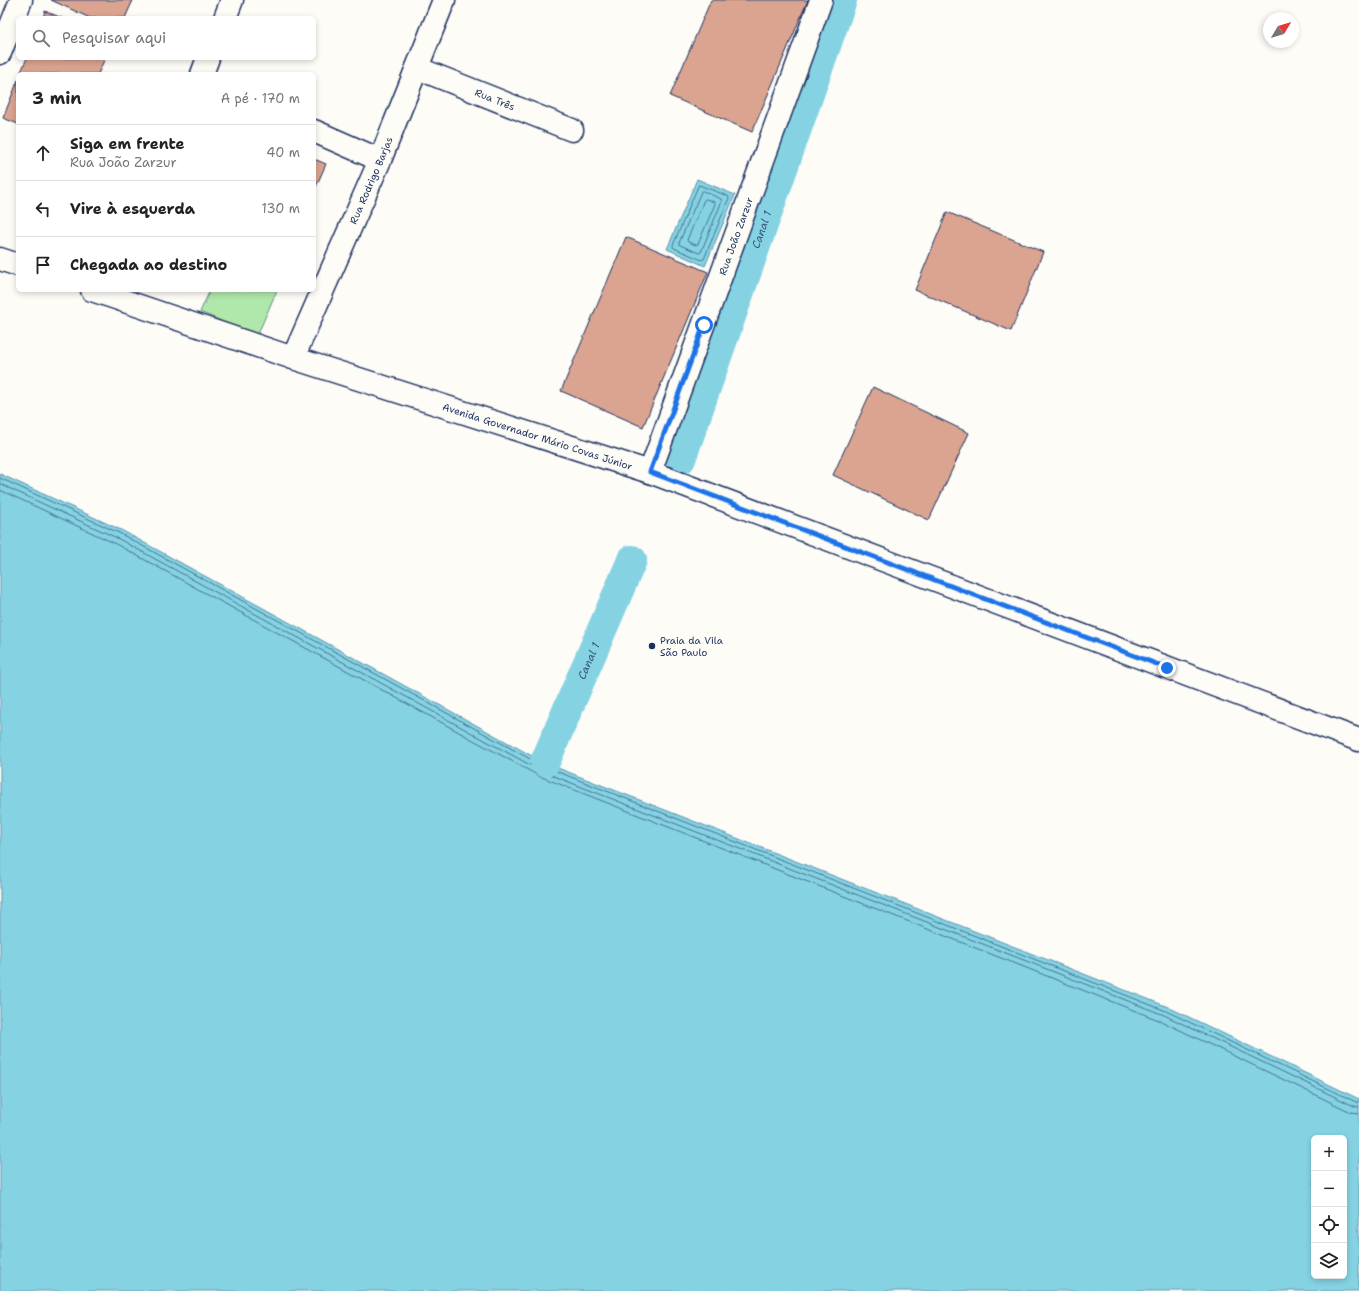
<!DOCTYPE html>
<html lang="pt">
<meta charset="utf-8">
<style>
:root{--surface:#fff;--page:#f2f2f2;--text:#222;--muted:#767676;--line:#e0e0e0}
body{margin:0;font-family:"Shantell Sans",sans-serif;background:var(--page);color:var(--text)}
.controls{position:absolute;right:12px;bottom:12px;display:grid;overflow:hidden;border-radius:6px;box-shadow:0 2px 6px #0003}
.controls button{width:36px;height:36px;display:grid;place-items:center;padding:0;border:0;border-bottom:1px solid var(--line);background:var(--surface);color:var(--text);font:20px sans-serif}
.compass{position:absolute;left:1263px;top:12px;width:36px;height:36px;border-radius:50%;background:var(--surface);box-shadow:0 2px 6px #0003;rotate:52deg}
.stop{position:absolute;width:12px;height:12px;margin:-9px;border:3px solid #1a73e8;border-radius:50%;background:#fff}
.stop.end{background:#1a73e8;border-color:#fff;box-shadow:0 1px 4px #0008}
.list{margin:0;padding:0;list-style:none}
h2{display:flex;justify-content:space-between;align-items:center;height:52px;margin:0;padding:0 16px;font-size:17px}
h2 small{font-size:13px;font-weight:400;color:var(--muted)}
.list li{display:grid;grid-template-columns:26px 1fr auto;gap:12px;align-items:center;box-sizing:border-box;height:56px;padding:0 16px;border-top:1px solid var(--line)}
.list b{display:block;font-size:15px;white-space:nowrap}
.list p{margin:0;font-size:13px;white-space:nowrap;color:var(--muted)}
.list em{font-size:13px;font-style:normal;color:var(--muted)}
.icon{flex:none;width:22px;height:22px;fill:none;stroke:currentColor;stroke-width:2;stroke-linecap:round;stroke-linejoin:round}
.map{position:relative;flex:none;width:1359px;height:1291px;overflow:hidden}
.search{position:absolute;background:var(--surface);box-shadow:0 2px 6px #0003;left:16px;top:16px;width:300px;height:44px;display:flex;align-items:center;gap:10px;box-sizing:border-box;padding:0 14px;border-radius:6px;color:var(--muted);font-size:15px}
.panel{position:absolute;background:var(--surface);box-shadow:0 2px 6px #0003;left:16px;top:72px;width:300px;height:220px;border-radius:6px}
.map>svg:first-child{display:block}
</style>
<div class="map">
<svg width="1359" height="1291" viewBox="0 0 1359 1291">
<rect width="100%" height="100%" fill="#fdfcf7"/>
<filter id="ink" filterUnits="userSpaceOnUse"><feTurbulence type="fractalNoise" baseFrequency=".025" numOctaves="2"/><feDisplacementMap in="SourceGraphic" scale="8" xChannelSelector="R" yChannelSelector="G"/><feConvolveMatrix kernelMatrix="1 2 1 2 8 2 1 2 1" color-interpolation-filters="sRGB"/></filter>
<g filter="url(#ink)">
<path fill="#b0e7aa" stroke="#668b84" d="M210 290H277L257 336 200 312Z"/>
<path fill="#85d3e2" stroke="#5b91ad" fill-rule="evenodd" d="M697 179 735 195 705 266 667 249Z
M0 474 121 530 545 763 1168 1007 1359 1099V1291H0ZM1314 1138H1344V1276H1314Z"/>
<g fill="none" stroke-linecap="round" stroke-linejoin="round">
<path stroke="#457193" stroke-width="1" d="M699 185 728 196 729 198 704 259 702 260 674 248 673 246Z
M703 191 721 199 722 201 701 252 699 253 680 245 679 243 701 192Z
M706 199 714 202 715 204 698 244 696 245 688 242 687 240 704 200Z
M0 478 119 533 543 766 1166 1011 1356 1102H1359
M0 484 117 538 541 771 1164 1015 1354 1106 1359 1107
M0 490 114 543 539 776 1161 1021 1351 1112 1359 1113"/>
<g stroke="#85d3e2" stroke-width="30">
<path id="s1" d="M681 459 842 0"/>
<path id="s2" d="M545 762 632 560"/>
</g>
</g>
<path fill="#daa491" stroke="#1b2f5e" d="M51 0H133L125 18H90Z
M711 0H808L752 132 670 96Z
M45 11 62 18H43Z
M27 58H105L98 74H20Z
M18 80V124L3 118Z
M314 159 326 164 314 191Z
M947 212 1043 252 1011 331 915 290Z
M626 237 708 272 643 427 561 391Z
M873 387 969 433 929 520 833 475Z"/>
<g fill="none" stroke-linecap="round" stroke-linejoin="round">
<g stroke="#1b2f5e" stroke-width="25">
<g id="street">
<path d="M225 18 232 0"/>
<path d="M0 53 21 0"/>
<path id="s3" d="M417 68 572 130"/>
<path d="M202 74 208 58"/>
<path d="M314 131 380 160"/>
<path id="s4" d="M293 358 380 160 444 0"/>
</g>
</g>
<g stroke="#1b2f5e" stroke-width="25">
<g id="secondary">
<path d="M0 259 18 265"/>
<path id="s5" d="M92 290 293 358 650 472 1359 740"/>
<path id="s6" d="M650 472 821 0"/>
</g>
</g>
<use href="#street" stroke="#fdfcf7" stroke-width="22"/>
<use href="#secondary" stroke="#fdfcf7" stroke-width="22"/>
</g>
</g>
<g fill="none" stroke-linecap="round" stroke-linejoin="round" filter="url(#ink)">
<path stroke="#1a73e8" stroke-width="5" d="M704 325 650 472 1167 668"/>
</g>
<circle fill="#1b2f5e" stroke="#fdfcf7" stroke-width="1.5" cx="652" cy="646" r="4"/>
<g text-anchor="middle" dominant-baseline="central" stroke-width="4" stroke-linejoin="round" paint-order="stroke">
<g font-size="10" fill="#1b2f5e" stroke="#fdfcf7">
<text stroke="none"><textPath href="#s3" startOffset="84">Rua Três</textPath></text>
<text stroke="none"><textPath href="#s4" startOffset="194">Rua Rodrigo Barjas</textPath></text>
<text stroke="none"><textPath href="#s6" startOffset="251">Rua João Zarzur</textPath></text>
<text stroke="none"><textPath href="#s5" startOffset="469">Avenida Governador Mário Covas Júnior</textPath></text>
</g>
<g font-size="10" fill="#1b2f5e" stroke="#fdfcf7" text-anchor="start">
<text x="660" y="640">Praia da Vila<tspan x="660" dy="12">São Paulo</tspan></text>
</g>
<g font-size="11" font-style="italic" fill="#36587f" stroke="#fdfcf7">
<text stroke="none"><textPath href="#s1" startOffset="243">Canal 1</textPath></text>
<text stroke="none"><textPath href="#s2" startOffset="110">Canal 1</textPath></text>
</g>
</g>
</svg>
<div class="controls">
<button>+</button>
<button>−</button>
<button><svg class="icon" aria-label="locate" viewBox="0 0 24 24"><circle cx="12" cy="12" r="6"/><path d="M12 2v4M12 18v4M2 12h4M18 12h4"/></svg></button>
<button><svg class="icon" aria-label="layers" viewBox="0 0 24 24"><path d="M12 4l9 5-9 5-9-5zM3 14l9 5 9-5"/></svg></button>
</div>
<svg class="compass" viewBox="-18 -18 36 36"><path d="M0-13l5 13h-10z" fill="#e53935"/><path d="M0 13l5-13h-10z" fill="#767676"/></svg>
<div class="stop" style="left:704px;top:325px"></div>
<div class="stop end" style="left:1167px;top:668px"></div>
<div class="search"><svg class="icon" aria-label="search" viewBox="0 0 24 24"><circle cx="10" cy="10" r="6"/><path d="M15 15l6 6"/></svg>Pesquisar aqui</div>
<section class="panel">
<h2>3 min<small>A pé · 170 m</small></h2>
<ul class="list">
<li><svg class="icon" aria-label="ahead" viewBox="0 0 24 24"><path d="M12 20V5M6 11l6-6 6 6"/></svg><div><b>Siga em frente</b><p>Rua João Zarzur</p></div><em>40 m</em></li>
<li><svg class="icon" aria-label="left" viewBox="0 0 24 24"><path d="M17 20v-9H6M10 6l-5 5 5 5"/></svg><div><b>Vire à esquerda</b></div><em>130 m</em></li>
<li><svg class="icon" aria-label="arrive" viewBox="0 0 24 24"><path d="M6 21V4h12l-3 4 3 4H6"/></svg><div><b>Chegada ao destino</b></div></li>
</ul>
</section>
</div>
